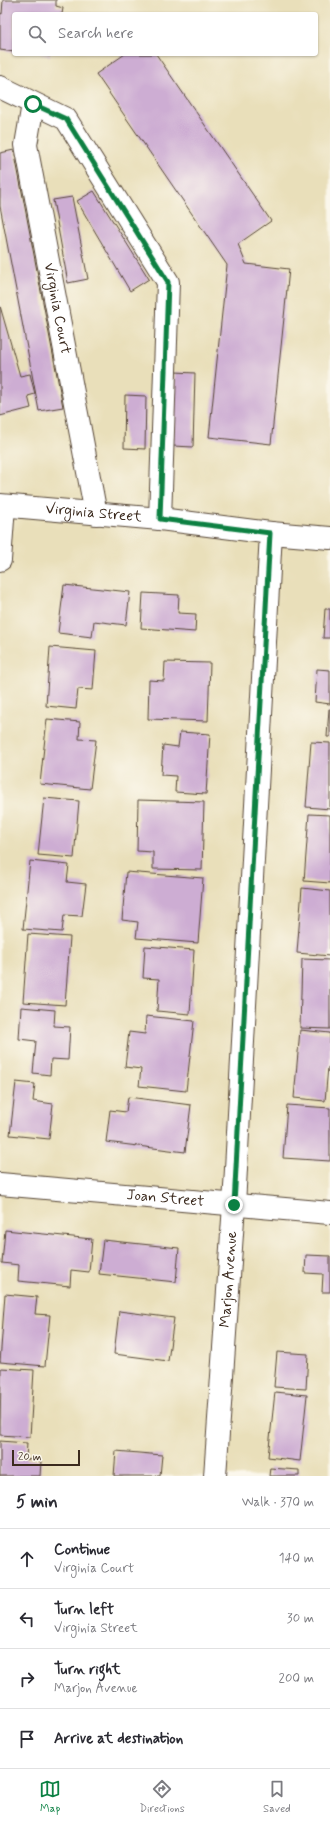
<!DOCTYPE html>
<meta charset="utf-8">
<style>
:root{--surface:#fff;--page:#f7f7f7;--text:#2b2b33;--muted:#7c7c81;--line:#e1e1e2;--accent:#0b8043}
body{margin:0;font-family:Mynerve,sans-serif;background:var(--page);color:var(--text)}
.scale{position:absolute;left:12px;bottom:10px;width:68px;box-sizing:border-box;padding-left:4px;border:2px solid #3b2a1e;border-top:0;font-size:11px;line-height:14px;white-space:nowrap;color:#3b2a1e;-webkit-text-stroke:3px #fbf7ec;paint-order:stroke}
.stop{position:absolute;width:12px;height:12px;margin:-9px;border:3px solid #0b8043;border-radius:50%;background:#fff}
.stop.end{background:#0b8043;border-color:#fff;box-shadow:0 1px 4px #0008}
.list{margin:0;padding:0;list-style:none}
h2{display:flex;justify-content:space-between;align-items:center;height:52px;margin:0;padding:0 16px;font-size:17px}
h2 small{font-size:13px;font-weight:400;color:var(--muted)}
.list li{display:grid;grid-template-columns:26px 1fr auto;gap:12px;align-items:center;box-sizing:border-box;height:60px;padding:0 16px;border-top:1px solid var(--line)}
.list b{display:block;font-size:15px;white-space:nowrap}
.list p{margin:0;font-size:13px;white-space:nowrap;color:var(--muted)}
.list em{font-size:13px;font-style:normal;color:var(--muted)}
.icon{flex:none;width:22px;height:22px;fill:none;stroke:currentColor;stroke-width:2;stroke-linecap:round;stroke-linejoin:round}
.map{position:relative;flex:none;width:330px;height:1476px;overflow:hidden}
.search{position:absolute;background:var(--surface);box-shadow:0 1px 3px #0004;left:12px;right:12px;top:12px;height:44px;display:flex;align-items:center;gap:10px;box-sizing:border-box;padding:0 14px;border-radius:4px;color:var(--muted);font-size:15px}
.sheet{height:292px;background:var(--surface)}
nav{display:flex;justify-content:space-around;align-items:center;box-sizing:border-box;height:56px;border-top:1px solid var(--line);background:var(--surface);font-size:11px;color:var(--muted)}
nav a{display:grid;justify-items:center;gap:2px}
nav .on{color:var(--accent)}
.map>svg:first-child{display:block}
</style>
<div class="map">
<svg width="330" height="1476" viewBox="0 0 330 1476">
<rect width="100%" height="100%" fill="#fbf7ec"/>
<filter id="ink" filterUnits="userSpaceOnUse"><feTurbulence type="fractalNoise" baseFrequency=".025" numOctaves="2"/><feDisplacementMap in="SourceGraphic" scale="8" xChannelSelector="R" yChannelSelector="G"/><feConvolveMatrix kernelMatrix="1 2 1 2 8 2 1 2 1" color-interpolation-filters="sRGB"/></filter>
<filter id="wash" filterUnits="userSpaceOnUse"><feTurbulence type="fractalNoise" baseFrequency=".012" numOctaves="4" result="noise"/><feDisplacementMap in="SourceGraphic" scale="16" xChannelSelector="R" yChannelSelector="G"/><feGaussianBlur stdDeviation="0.9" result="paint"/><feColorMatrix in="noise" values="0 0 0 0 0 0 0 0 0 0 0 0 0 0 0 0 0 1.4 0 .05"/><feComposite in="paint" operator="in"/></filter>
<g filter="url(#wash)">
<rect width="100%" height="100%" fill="#e9dfba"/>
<g id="blocks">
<path fill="#cdadd3" d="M3 0H56V6L63 8 62 14H14V52L0 50V13L2 14Z
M39 54H50V56Z
M125 54H156L271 221 238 244 246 264 289 269 271 444 209 437 227 265 96 74Z
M14 150 63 407 39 411 0 206V153Z
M94 191 149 279 130 291 77 201Z
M72 197 88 279 68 283 53 200Z
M0 306 20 376 30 374 35 394 28 396 31 408 0 416Z
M175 372 195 373 193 447 173 446Z
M125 395 146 396 145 449 124 448Z
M64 585 130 592 126 625 94 621 92 637 58 633Z
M143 593 179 595 178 613 196 614 195 632 141 628Z
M325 609H330V638H323Z
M50 647 96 651 93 690 78 689 76 709 46 706Z
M165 662 210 663 208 721 148 719 149 680 164 681Z
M317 669 330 670V704L315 702Z
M329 709H330V737H327Z
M47 719 80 722 79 739 96 740 90 789 40 784Z
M180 732 210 734 206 794 175 792 176 776 161 775 163 745 178 747Z
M311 742 330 743V809L306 807Z
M44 798 79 801 74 858 38 855Z
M138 800 204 802 202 870 153 869V852L137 851Z
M309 814 330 815V883L304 881Z
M30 861 69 865 67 882 86 884 82 916 64 915 62 932 23 929Z
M126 872 203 878 198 943 136 938 138 922 122 920Z
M302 888 330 891V956L297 953Z
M28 934 70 937 65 1005 23 1002Z
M145 946 194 950 190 1014 157 1011 159 979 143 978Z
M302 959 330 960V1029L300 1028Z
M21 1007 55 1010 54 1026 70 1027 68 1060 51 1059 50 1075 33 1073 36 1041 19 1039Z
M146 1016 194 1021 186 1091 139 1086 141 1069 125 1067 129 1032 145 1034Z
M300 1030 330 1033V1067H328L325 1101 294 1098Z
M16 1082 35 1084 33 1101 53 1104 49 1139 10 1135Z
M128 1097 191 1105 185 1152 106 1142 110 1110 126 1112Z
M287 1105 330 1108V1161L283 1158Z
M5 1230 92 1239 89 1272 71 1270 70 1286 18 1281 19 1265 2 1263Z
M103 1240 179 1248 176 1282 99 1274Z
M306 1255 330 1256V1292H322L323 1274 305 1273Z
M5 1294 37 1297 35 1314 50 1315 45 1366 0 1362Z
M119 1311 174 1318 168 1361 114 1354Z
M277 1352 308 1354 306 1389 274 1387Z
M1 1368 34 1370 30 1437 0 1435Z
M275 1392 307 1395 300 1461 268 1457Z
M0 1441 27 1443 26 1459 41 1461 40 1476H0Z
M116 1451 162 1455 160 1476H114Z
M270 1468 299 1470V1476H269Z"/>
</g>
</g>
<g filter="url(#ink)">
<use href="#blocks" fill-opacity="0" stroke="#554535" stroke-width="1"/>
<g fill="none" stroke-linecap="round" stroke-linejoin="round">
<g stroke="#554535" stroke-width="24">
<g id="street">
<path d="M0 87 66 119 168 282 160 519"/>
<path id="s1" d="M33 104 26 145 96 514"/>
<path d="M0 560 4 506"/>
<path id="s2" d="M0 1184 330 1213"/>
<path id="s3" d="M215 1476 234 1205 271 533"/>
</g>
</g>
<g stroke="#554535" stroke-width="24">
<g id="secondary">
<path id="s4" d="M0 505 160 519 271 533 330 538"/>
</g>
</g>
<use href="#street" stroke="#fff" stroke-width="22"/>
<use href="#secondary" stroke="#fff" stroke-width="22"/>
</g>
</g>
<g fill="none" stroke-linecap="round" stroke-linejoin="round" filter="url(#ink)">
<path stroke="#0b8043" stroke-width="5" d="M33 104 66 119 168 282 160 519 270 533 234 1205"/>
</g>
<g text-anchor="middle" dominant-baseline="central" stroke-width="3.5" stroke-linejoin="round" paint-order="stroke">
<g font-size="15" fill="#3b2a1e" stroke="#fbf7ec">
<text stroke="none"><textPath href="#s1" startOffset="208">Virginia Court</textPath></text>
<text stroke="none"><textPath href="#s4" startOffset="94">Virginia Street</textPath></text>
<text stroke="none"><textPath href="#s2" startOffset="166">Joan Street</textPath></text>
<text stroke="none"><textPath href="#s3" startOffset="197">Marjon Avenue</textPath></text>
</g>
</g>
</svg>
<div class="scale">20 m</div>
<div class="stop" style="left:33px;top:104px"></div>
<div class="stop end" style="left:234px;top:1205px"></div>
<div class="search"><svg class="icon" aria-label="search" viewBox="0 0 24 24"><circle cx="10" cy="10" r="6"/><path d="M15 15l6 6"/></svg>Search here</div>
</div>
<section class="sheet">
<h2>5 min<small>Walk · 370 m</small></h2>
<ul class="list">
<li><svg class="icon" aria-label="ahead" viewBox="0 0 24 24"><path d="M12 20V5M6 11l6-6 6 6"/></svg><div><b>Continue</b><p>Virginia Court</p></div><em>140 m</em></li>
<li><svg class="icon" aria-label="left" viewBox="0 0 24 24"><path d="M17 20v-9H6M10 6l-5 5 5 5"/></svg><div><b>Turn left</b><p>Virginia Street</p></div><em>30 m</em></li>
<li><svg class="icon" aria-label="right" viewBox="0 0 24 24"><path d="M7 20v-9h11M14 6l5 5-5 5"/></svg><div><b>Turn right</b><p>Marjon Avenue</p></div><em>200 m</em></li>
<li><svg class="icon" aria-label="arrive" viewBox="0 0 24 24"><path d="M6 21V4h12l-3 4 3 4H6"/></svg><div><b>Arrive at destination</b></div></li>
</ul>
</section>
<nav>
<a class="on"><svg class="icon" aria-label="map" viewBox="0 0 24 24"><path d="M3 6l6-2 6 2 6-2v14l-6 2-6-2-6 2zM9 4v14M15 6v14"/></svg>Map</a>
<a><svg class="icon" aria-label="directions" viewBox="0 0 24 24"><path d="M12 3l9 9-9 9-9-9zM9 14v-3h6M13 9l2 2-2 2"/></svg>Directions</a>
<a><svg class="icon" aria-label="saved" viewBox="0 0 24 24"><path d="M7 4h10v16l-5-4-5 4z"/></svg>Saved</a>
</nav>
